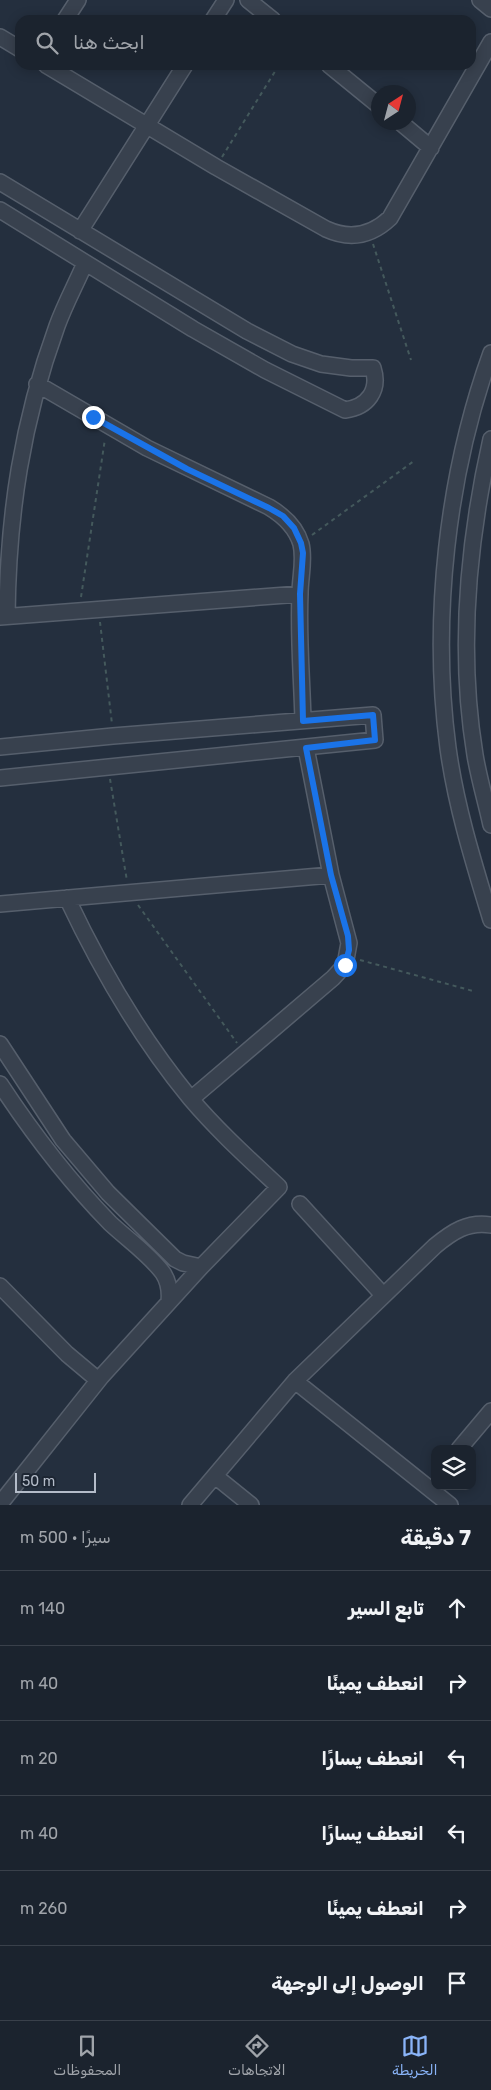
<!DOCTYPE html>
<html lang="ar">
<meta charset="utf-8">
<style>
:root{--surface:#1b232e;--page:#242b36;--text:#f1f3f6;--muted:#a0a4aa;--line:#39404a;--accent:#8ab4f8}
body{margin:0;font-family:Rubik,"Noto Naskh Arabic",sans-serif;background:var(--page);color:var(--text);direction:rtl}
.controls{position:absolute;right:15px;bottom:15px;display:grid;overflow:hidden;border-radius:10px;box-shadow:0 2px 12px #0003}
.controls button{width:45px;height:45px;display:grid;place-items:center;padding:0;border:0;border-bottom:1px solid var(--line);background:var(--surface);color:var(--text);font:25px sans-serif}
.compass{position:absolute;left:371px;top:85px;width:45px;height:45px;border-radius:50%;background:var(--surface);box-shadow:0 2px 12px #0003;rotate:36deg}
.scale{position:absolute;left:15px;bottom:12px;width:81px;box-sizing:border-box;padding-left:5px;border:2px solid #b4bcc9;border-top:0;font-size:14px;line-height:18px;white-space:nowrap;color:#b4bcc9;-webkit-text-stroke:4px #1d2633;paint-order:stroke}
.stop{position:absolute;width:15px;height:15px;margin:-11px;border:4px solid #1a73e8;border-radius:50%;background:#fff}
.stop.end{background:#1a73e8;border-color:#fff;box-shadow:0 1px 5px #0008}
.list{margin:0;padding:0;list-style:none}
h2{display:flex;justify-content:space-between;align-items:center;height:65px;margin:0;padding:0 20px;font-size:21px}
h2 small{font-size:16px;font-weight:400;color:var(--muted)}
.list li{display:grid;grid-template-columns:32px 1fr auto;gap:15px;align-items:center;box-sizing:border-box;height:75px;padding:0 20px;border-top:1px solid var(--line)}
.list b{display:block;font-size:19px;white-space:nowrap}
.list em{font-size:16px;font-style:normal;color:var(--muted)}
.icon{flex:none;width:28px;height:28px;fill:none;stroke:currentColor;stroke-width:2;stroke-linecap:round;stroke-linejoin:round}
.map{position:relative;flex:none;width:491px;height:1505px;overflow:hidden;direction:ltr}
.search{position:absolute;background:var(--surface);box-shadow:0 2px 12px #0003;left:15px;right:15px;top:15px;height:55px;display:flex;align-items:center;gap:12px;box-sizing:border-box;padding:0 18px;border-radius:15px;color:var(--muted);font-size:19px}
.sheet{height:515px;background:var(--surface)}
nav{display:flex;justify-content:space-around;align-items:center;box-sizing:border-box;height:70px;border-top:1px solid var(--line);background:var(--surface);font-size:14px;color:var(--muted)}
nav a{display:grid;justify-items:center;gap:2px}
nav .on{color:var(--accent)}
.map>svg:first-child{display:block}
</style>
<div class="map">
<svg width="491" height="1505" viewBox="0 0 491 1505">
<rect width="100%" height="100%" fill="#242f3e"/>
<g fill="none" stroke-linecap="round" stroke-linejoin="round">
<g stroke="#565f6c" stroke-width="18">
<path id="minor" d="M248 0 273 20
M480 0 491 9
M65 20 78 0
M213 20 226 0
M0 37 20 49
M46 65 216 167 326 229C350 240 371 236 390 218L491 42
M329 65 378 105
M400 122 431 148
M0 182 247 331 292 354 321 364 351 368H373C380 390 368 407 345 410L265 370 193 329 0 210
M80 231 185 65
M491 353C447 475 431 620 448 748 456 807 474 864 491 920
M37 384 147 448 269 507C284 516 296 527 301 544 305 560 300 577 300 594 298 636 302 679 303 721
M491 439C468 541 458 651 475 755 479 779 486 802 491 825
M7 616C8 514 22 422 57 326 65 304 76 284 85 263
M0 617 300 594
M0 747 113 736 373 715 375 740 0 778
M0 904 331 875
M0 1044 63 1140 108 1193 175 1259 183 1263 201 1267
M0 1084C33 1134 68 1180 110 1223 127 1239 149 1254 163 1273 169 1282 170 1292 169 1302
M191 1099 333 978 345 965 349 943 331 875 306 748
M300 1204 383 1295
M0 1286 67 1354 98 1380
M295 1381 450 1505
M459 1449 491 1411
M215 1476 251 1505
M0 1504 101 1377 201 1267 279 1187C248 1158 217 1130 190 1098 140 1037 101 970 67 898
M190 1505 295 1381 435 1246C452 1232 468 1221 491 1225"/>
</g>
<path stroke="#44595c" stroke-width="2" stroke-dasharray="4 4" stroke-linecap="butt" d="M222 157 279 65
M373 244 411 360
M312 535 414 461
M81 597 105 439
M100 622 112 724
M110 779 127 881
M138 905 237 1043
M360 960 473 991"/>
<use href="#minor" stroke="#38414e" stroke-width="15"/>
</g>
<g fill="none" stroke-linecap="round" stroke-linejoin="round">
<path stroke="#1a73e8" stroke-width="6" d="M93 417 187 469 269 508 283 516 294 528 301 543 303 553 300 594 303 721 373 715 375 740 306 748 331 875 348 936 349 950 345 965"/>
</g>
</svg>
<div class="controls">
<button><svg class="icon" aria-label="layers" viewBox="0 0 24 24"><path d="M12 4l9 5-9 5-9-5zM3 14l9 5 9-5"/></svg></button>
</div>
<svg class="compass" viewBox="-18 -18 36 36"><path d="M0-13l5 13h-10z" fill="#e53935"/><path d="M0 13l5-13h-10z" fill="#a0a4aa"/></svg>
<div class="scale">50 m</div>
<div class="stop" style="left:345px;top:965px"></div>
<div class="stop end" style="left:93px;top:417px"></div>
<div class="search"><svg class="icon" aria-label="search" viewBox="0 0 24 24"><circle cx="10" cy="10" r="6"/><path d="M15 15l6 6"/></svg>ابحث هنا</div>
</div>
<section class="sheet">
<h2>7 دقيقة<small>سيرًا · 500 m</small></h2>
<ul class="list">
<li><svg class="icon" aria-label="ahead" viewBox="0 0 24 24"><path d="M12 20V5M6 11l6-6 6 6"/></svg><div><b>تابع السير</b></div><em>140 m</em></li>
<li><svg class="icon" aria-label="right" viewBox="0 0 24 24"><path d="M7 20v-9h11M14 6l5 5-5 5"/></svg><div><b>انعطف يمينًا</b></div><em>40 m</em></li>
<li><svg class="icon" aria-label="left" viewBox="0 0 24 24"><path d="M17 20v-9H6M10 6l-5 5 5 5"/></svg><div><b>انعطف يسارًا</b></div><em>20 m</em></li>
<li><svg class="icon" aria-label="left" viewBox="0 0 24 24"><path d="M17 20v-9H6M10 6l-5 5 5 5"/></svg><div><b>انعطف يسارًا</b></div><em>40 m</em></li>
<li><svg class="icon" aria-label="right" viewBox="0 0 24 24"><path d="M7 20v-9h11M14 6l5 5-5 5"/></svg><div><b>انعطف يمينًا</b></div><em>260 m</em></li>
<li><svg class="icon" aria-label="arrive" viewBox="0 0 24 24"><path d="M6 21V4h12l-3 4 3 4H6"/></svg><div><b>الوصول إلى الوجهة</b></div></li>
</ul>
</section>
<nav>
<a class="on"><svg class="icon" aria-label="map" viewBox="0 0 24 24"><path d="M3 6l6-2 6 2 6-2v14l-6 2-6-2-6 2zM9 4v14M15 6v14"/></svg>الخريطة</a>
<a><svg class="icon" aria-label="directions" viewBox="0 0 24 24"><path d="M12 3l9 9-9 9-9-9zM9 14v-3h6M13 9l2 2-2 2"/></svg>الاتجاهات</a>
<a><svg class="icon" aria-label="saved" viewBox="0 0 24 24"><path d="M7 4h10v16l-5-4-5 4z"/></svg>المحفوظات</a>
</nav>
